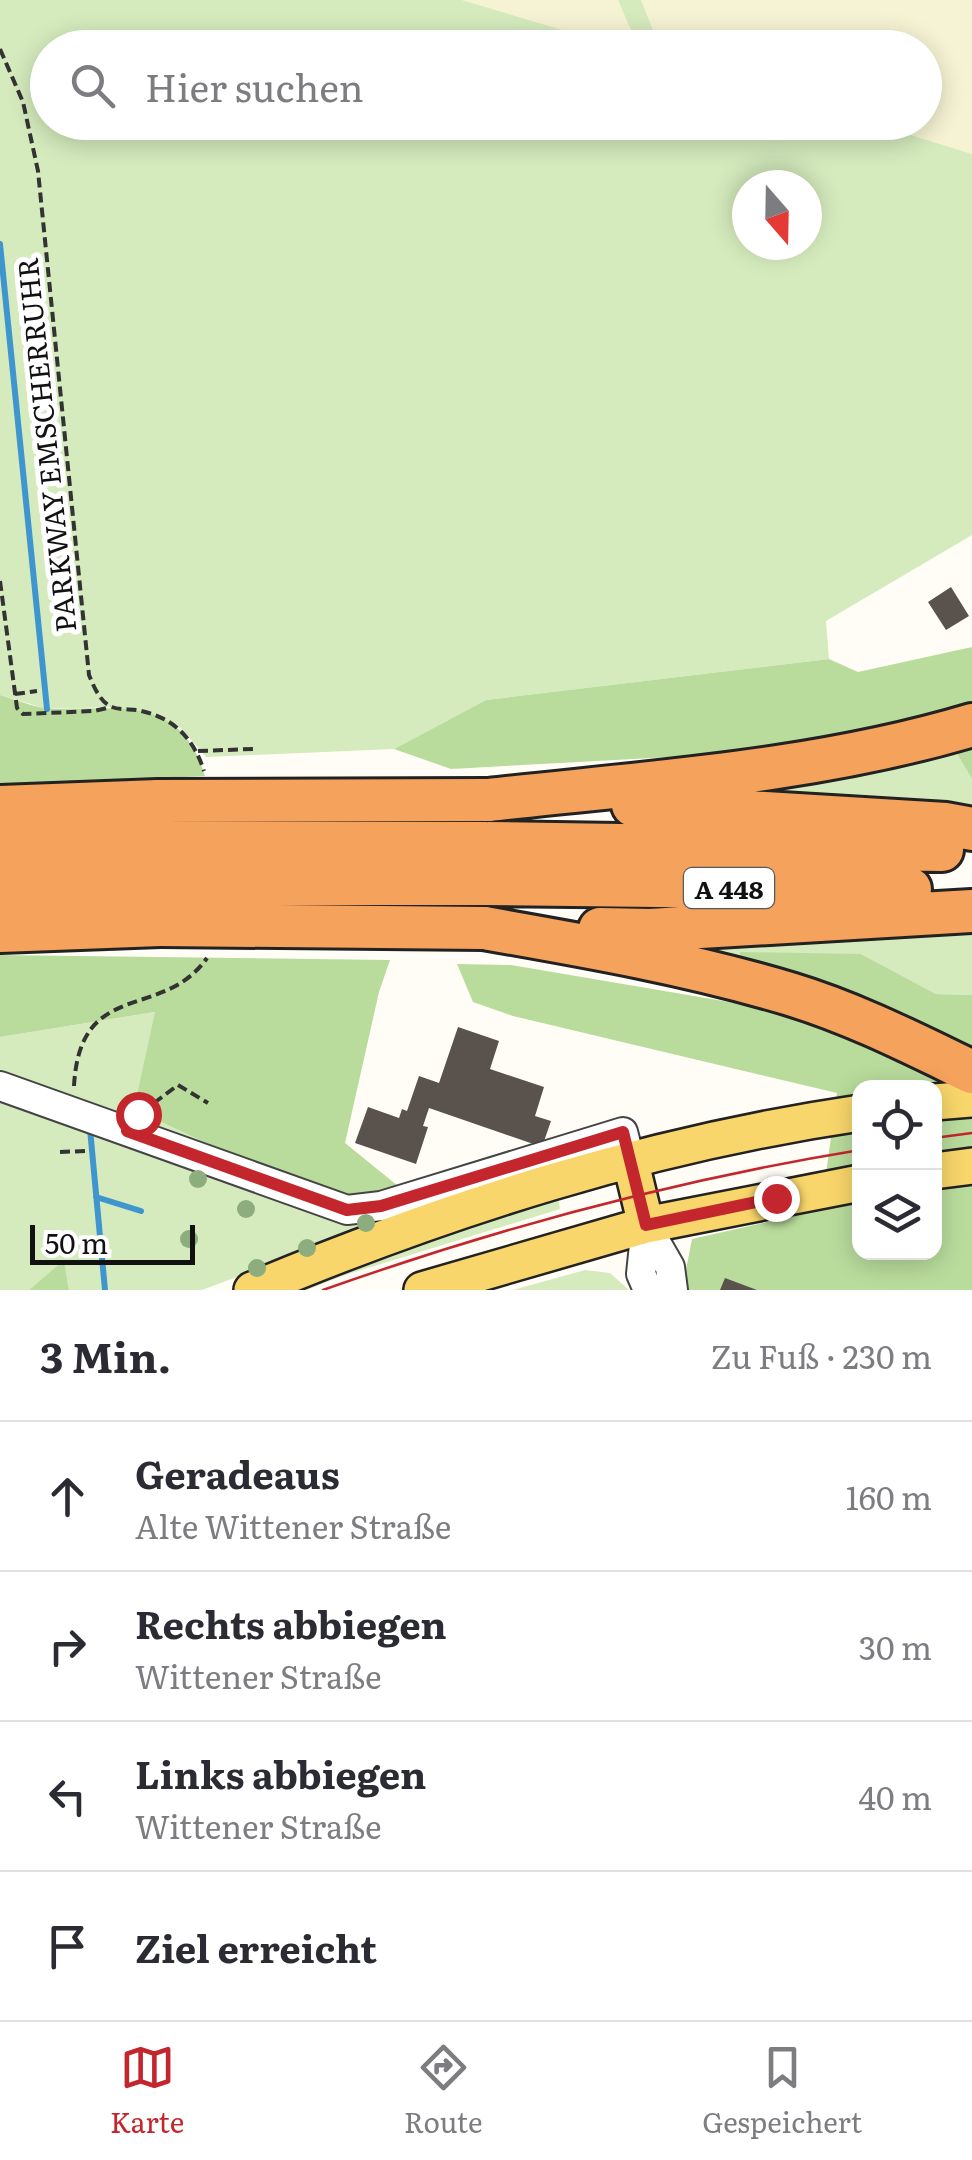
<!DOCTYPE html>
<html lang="de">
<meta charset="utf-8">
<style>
:root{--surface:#fff;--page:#f2f2f3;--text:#2b2b33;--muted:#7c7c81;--line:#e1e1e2;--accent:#c4262e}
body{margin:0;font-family:Literata,serif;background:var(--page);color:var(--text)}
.controls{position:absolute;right:30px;bottom:30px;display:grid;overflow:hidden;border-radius:20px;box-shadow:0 5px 25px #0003}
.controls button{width:90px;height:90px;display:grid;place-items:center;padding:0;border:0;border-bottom:2px solid var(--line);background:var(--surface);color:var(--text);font:50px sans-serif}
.compass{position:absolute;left:732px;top:170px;width:90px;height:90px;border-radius:50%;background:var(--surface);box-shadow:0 5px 25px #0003;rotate:160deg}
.scale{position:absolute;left:30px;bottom:25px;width:165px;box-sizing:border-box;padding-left:10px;border:5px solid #111;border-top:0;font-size:28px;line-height:35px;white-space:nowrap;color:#111;-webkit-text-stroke:8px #fff;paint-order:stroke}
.stop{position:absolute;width:30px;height:30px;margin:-22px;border:8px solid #c4262e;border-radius:50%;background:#fff}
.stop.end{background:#c4262e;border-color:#fff;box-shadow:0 2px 10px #0008}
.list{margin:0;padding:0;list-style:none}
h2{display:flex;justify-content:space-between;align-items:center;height:130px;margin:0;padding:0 40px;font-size:42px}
h2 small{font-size:32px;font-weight:400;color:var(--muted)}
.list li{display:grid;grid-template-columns:65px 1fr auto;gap:30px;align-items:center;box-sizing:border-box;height:150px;padding:0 40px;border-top:2px solid var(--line)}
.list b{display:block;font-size:38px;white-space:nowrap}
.list p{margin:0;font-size:32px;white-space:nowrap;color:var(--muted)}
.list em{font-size:32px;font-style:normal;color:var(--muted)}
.icon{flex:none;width:55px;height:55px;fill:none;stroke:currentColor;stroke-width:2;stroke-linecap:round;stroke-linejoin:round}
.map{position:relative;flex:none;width:972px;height:1290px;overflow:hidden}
.search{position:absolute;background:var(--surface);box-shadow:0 5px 25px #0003;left:30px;right:30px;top:30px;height:110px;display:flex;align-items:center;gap:25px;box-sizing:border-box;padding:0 35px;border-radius:55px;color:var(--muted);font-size:38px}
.sheet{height:730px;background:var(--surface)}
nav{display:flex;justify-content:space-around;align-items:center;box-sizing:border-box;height:140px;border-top:2px solid var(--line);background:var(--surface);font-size:28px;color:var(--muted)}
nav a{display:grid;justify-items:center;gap:5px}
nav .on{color:var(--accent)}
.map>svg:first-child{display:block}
</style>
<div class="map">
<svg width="972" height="1290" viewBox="0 0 972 1290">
<rect width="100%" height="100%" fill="#fffdf5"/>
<path fill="#f6f3d4" d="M462 0H618L638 47H619Z
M641 0H972V154L868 123 924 122V48L660 47Z"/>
<path fill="#d5ebbd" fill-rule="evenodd" d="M0 0H462L619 47 48 48V122H868L972 154V535L826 621 829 659 486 700 394 749 206 757 181 728 156 716 112 707 47 709 0 695ZM747 185H807V245H747Z
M618 0H641L660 47H638Z
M956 752 972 779V814L762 795V785Z
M972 925V995L936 994 861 954 741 962 700 952V942Z
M156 1012 346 1201 376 1225 202 1290H69L64 1261 29 1290H0V1037Z
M557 1192 560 1209 342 1276 307 1290H285Z
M585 1270 610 1273 629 1290H513Z"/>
<path fill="#b9dc9c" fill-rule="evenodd" d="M972 647V779L956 752 948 714 779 751 451 769 394 749 486 700 829 659 858 672Z
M0 695C17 700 35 708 53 709 121 710 180 694 205 776L0 785Z
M740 952 861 954 936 994 972 995V1290H682L692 1239 821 1210 837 1093 513 1016 473 1002 457 964 511 965 741 1004ZM860 1088H934V1252H860Z
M0 955 390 960 379 992 345 1143 398 1186 346 1201 281 1178 134 1109 155 1012 0 1037Z
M64 1260 69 1290H29Z"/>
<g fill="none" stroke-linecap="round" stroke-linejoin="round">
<path stroke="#3f96cf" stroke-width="6" d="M0 244 47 709
M90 1129 105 1290
M96 1197 141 1211"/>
</g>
<path fill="#5a524d" d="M951 587 969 616 946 630 928 602Z
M458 1027 499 1041 490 1069 544 1087 535 1116 551 1121 542 1147 429 1108 423 1126 428 1127 416 1164 355 1143 368 1107 399 1118 402 1109 407 1111 419 1076 439 1083Z
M725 1278 757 1290H720Z"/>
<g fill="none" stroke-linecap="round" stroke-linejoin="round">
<g stroke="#444" stroke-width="32">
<path id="minor" d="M0 1086 347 1210 381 1206 623 1132 630 1159
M646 1225 670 1267 673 1290
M646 1225 641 1274 648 1290"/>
</g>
<g stroke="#222" stroke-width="40">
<path id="major" d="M934 1102 972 1099
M630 1159 646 1225
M934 1171 972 1166
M252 1290C448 1208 649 1144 860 1113
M422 1290 646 1225 860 1183"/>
</g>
<g stroke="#222" stroke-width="48">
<path id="highway" d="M488 800C650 782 815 772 972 725
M633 805 946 824 972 829
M0 807 158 801
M486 843 942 850
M0 848 159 843
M485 884 910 889
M0 890 160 884
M484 928C587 946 690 964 790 994 853 1013 912 1043 972 1072
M600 929 650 930 972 911
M0 931 160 925"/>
</g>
<path stroke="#333" stroke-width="4" stroke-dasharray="10 5" stroke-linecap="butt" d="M0 49 23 102 38 171 89 675C94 687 100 702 112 707 119 710 129 709 137 710 173 717 193 737 204 771
M0 581 17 708 23 714 94 711 111 707
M15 694 37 691
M198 751 253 749
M74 1086C80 977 162 1022 207 958
M142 1112 178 1085 208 1103
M60 1152 85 1151"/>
<use href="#minor" stroke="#fff" stroke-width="28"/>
<use href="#major" stroke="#f9d66b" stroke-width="35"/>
<use href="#highway" stroke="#f5a25d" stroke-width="42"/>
<path stroke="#c4262e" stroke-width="2.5" d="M934 1138 972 1133
M323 1290C498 1228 676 1180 860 1150"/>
<g stroke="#222" stroke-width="48" stroke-linecap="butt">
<path id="highway-bridge" d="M158 801 488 800
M159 843H486
M160 884H485
M160 925 484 928"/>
</g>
<use href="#highway-bridge" stroke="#f5a25d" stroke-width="42"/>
</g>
<g fill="#8dad7f">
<circle cx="198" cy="1179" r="9"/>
<circle cx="246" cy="1209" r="9"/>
<circle cx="366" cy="1223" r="9"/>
<circle cx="189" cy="1239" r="9"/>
<circle cx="307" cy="1248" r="9"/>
<circle cx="257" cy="1268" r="9"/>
</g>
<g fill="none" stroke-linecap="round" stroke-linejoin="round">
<path stroke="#c4262e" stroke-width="12" d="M138 1114 127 1131 347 1210 381 1206 623 1132 646 1225 776 1198"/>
</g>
<g text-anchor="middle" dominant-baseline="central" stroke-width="10" stroke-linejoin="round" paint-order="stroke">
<rect fill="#fff" stroke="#585858" stroke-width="2.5" x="684" y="868" width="90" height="40" rx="8"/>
<g font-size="25" font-weight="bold" fill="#111">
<text x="729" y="888">A 448</text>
</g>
<g font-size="28" fill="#111" stroke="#fff">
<text transform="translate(45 445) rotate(-96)">PARKWAY EMSCHERRUHR</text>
</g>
</g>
</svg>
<div class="controls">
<button><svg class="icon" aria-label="locate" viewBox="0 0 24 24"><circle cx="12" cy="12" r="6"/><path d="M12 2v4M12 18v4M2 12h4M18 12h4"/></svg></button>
<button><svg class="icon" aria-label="layers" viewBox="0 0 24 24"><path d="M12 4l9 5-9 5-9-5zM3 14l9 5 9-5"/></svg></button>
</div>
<svg class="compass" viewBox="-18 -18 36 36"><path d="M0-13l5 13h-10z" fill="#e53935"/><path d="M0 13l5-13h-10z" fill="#7c7c81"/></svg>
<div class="scale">50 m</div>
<div class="stop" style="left:138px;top:1114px"></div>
<div class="stop end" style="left:776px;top:1198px"></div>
<div class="search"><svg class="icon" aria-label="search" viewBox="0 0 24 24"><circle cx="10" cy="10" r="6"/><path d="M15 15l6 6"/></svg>Hier suchen</div>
</div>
<section class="sheet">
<h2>3 Min.<small>Zu Fuß · 230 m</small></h2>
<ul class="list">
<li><svg class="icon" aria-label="ahead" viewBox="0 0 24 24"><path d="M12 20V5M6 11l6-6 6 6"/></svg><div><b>Geradeaus</b><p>Alte Wittener Straße</p></div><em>160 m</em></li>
<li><svg class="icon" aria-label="right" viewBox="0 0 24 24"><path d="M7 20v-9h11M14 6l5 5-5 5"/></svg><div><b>Rechts abbiegen</b><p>Wittener Straße</p></div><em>30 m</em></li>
<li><svg class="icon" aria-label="left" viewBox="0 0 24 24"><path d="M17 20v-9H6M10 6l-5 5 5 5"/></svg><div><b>Links abbiegen</b><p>Wittener Straße</p></div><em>40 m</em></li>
<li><svg class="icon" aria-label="arrive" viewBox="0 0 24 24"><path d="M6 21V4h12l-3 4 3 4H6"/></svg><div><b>Ziel erreicht</b></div></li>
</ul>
</section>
<nav>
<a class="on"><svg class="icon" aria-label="map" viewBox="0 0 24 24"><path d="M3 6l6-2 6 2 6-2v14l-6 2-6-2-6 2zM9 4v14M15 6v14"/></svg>Karte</a>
<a><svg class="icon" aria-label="directions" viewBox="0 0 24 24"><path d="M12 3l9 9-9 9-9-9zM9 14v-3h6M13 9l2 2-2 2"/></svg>Route</a>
<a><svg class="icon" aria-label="saved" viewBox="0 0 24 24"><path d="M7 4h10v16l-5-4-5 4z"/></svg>Gespeichert</a>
</nav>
